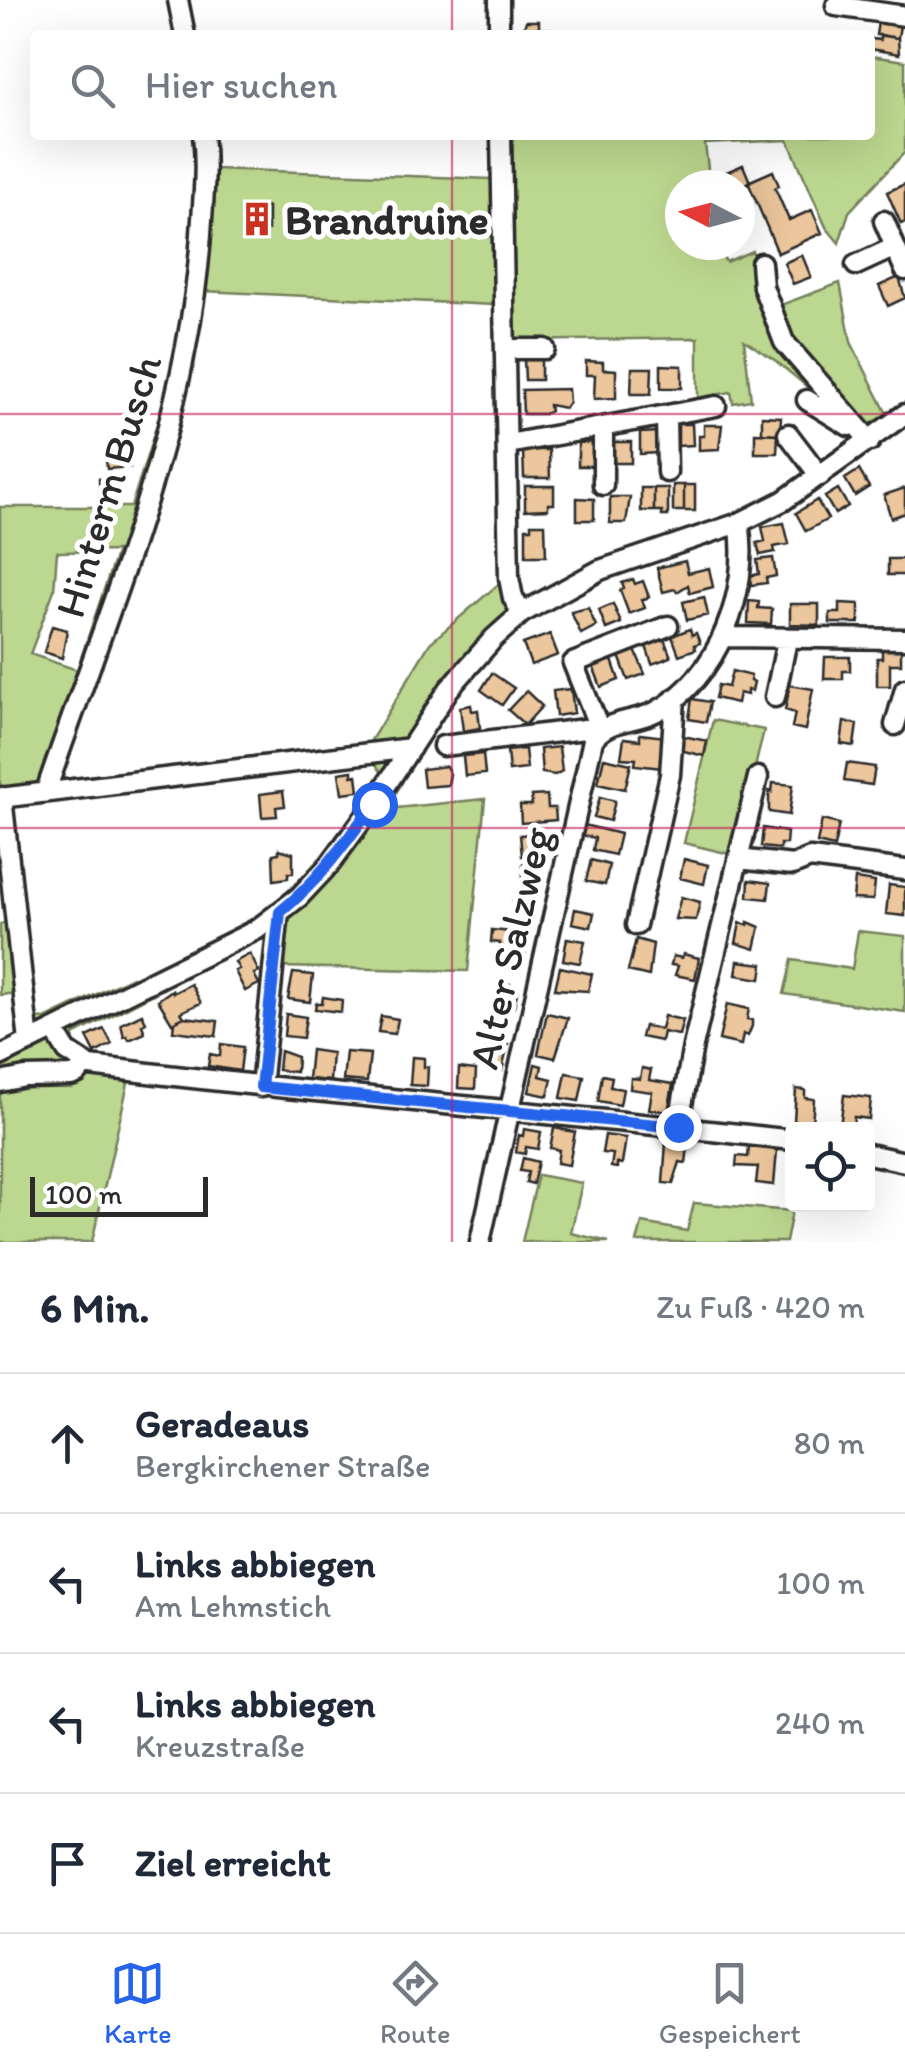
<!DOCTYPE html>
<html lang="de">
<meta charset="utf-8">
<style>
:root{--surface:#fff;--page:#f6f6f7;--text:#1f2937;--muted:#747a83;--line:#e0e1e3;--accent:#2563eb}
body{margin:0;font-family:Itim,sans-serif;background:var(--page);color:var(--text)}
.controls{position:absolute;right:30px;bottom:30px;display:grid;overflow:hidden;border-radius:10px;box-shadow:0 10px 40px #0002}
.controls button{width:90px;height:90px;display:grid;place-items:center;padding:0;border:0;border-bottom:2px solid var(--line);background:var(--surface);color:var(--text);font:50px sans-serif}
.compass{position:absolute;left:665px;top:170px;width:90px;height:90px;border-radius:50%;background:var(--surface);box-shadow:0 10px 40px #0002;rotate:276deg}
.scale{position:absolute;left:30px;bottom:25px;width:178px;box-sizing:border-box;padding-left:10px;border:5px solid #2b2b2b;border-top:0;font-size:28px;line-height:35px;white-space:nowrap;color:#2b2b2b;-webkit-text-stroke:8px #fff;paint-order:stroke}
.stop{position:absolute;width:30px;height:30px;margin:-22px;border:8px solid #2563eb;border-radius:50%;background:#fff}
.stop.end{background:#2563eb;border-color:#fff;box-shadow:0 2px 10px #0008}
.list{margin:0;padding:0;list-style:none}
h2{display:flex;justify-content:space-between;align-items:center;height:130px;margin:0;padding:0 40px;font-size:42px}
h2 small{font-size:32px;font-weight:400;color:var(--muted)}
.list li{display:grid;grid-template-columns:65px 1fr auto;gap:30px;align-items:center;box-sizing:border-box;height:140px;padding:0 40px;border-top:2px solid var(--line)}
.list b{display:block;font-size:38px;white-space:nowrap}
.list p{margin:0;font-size:32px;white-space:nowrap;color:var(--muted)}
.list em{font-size:32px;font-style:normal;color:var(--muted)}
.icon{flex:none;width:55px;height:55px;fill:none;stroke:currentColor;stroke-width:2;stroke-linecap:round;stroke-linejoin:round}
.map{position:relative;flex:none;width:905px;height:1242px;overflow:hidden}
.search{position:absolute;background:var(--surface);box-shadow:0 10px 40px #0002;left:30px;right:30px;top:30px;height:110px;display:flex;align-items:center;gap:25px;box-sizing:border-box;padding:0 35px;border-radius:10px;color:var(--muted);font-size:38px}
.sheet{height:690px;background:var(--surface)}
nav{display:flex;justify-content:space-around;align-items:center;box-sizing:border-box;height:140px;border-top:2px solid var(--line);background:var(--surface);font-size:28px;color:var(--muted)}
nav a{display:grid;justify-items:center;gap:5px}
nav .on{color:var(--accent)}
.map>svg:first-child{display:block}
</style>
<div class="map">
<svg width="905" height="1242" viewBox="0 0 905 1242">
<rect width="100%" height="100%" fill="#fff"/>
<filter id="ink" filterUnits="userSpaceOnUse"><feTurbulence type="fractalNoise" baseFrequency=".01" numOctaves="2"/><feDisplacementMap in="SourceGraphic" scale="20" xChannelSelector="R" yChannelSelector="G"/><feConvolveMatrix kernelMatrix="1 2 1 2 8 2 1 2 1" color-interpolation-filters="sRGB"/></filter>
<g filter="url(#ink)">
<path fill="#bcd78f" stroke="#74815d" stroke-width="2.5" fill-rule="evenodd" d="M870 56 905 61V152L849 212 839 243 826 227 788 140 705 144 710 185H680V245H716L726 262 752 251 773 308 840 283 851 342 887 414 864 434 776 361 744 340 751 400 733 403 731 392 698 398V338L511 341 515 583 525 596 535 595 542 612C471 658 428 736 387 809L485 799 468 971 281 967 283 927 74 1035 72 1046 91 1061 518 1103 498 1125 493 1116 262 1096 129 1079 92 1242H0V1047L23 1036 17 993 0 995V924L9 922 0 832V507H131L178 358 198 155 211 135 215 169 492 179 493 135H870ZM202 291 494 305 501 582 430 643 370 742 64 779 60 775 178 434 195 360ZM117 551 77 670 30 654 54 590 57 552ZM375 763 382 773 321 859 281 898 261 914 134 980 132 977 45 1019 32 1018 11 813 18 802Z
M713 720 764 730 734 855 684 843Z
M858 931 905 936V1012L784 994 792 960 852 969Z
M538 1175 582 1183 571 1233 609 1242H522Z
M694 1203 792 1211 786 1242H637L642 1223 687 1231Z"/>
<path fill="#ecc69c" stroke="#2b2b2b" stroke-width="2.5" d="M526 21H539V29H552V35H522Z
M878 22 900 25 898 38 876 35Z
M880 35 898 38 899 54 870 49 871 39 880 40Z
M743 165 750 182 740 186 726 185 722 174Z
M773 171 779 186 775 188 789 220 812 210 822 233 778 253 748 182Z
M905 184V222L901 224 887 192Z
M268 207V230H246V208Z
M802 255 811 277 793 284 784 263Z
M899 277 905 298 888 306 879 286Z
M524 360H541V380H525Z
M586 361 603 362V369L616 370V398L594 399 595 375H586Z
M661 365 682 366V388H661Z
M632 368H652L651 394H631Z
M568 389 569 402 565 408 549 405 550 411 544 414H523L522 390Z
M762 416 781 417 780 434 762 433Z
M678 424H692L693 445 678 446Z
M704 425H722L719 449 699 450V436H704Z
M659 432V453L640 454V433Z
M755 433 778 434 777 453H755Z
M596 442V466H578V443Z
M613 442H631V463H614Z
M523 450H549L550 478H524Z
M129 452 130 467 107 469 106 460 114 459V453Z
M859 470 869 487 855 496 845 479Z
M121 477 122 496 109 500V496L100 497 99 479Z
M673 485H684V511H673Z
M684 485H695V511H684Z
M525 486H554V504H548V509L525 510Z
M641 488H654V511H641Z
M654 488H668V516H662V511H654Z
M905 488V513L891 518 884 495Z
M838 489 848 506 835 514 825 497Z
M610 497H630L626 523H610Z
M577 498 594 499V520H577Z
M817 500 828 519 806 531 796 513Z
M784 523 789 544 774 547 775 552 760 555 757 543 765 541 762 527Z
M531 524H545L546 556H526V528H531Z
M773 558 776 576 766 578 767 583 751 585 749 576 759 574 757 560Z
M888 559H905V575H888Z
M80 560H96V576H80Z
M685 561 688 573 709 568 713 587 690 593 688 585 677 592 675 589 663 592 657 568Z
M633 579 635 584 643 581 649 597 642 600 645 608 629 614 620 590 624 588 622 583Z
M704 597 708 615 687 620 683 602Z
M749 601 759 602 758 608 772 609 771 624 748 623Z
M840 603 859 604V623H830V613H840Z
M613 604 621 623 606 629 599 610Z
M790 604H819V625L790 624Z
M588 608 596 626 581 634 571 612Z
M52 626 67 630 62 658 44 652Z
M690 629 692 635 696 633 700 643 694 645 696 649 679 655 672 636Z
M550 634 558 655 531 665 523 644Z
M664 639 671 657 652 664 646 646Z
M635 650 645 674 628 680 619 656Z
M882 650H901V664H890V686H877V658H882Z
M825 657H850V671H843V679H824Z
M612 660 619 680 601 687 593 666Z
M732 671 751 676 750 681 754 682 752 691 747 690V695L739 693 737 703 715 698 718 685 728 687Z
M492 673 514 688 502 705 481 690Z
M790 685 813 689 805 730 792 727 795 713 785 710Z
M571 689 574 713 556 716 553 691Z
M526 691 542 706 525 725 508 710Z
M692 699 710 702 706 722 689 719Z
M471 705 472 711 478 710 480 728 463 731 460 707Z
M844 722 857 724 854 746 841 744Z
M640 734 666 737 663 768 635 765 636 759 621 758 624 738 640 740Z
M683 736 707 741 704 756 680 750Z
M559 747 562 771 555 775 542 773 540 749Z
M525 749 527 769 509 771 507 751Z
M483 754 485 774 465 776 463 756Z
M604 758 631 764 625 789 598 783Z
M847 763 875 767 872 785 844 781Z
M446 766 450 774 448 785 424 787 422 769Z
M352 771V776L357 775 359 791 342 793 339 773Z
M773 783 793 785 789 815 769 812V791L772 792Z
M283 791 285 806 276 807 277 816 262 817 260 794Z
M547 795 548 808H555L556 820 521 823 520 805H532L531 796Z
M600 797 615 801 610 821 594 817Z
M822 820 839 824 834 847 817 843Z
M584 825 620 834 615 855 593 850 595 838 582 835Z
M763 828 787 832 786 844H780V849L761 847Z
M534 834 547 835 548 856H522L520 835Z
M279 849 293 853V873H288V878L274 880 273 854 279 853Z
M684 859 708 865 704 884 680 878Z
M591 860 609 865 605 885 586 881Z
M523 864H530V870L540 869V892H523Z
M855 879 875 882 873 900 853 899Z
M749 880 770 883 768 899 748 897Z
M889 885 905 887V916L886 914Z
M681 897 700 902 696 920 675 919Z
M513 901H532L531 925 512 924Z
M575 909 594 913 591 927 572 923Z
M748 922 760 927 755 949 736 943 740 923 748 925Z
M492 930 511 932V936L526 937 525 958 501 957 500 943 491 942Z
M567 938 585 941 580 963 563 960Z
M636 939 653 944 649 976 628 971Z
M250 954 259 972 254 974 259 984 245 991 235 971 239 969 235 962Z
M683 954 699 958 695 979 675 975 678 966 671 965 673 956 682 958Z
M738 961 763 964 761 979 736 975Z
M560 967 592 974 588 991 555 989Z
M293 973 313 975 310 1002 288 999Z
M508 983 518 988 514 1007 498 1003 501 985 507 986Z
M191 984 201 1003 181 1012 184 1017 172 1023 158 1000 172 990 173 993Z
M323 997 342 1000 341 1012 315 1009 316 1003H322Z
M727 1004 749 1009 747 1019 752 1020V1026L748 1036 743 1034 741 1045 719 1040Z
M547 1013 568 1018 555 1058 538 1054Z
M142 1014 146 1022 142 1025 145 1033 129 1040 127 1036 124 1037 121 1024Z
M286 1014 306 1017 303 1038 284 1036Z
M381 1016 398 1019 395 1034 378 1032Z
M664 1016 683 1020 679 1035 663 1032 661 1041 641 1037 644 1026 661 1029Z
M184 1017 218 1021 216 1036 173 1031 174 1022Z
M104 1029 112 1044 95 1053 87 1037Z
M487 1040 508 1044 502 1071 484 1067Z
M221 1044 243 1047 240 1071 208 1066 210 1054 220 1056Z
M311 1050 332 1053 330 1081 308 1079Z
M280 1051 297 1057 296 1072 278 1070Z
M346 1052 370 1054 367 1082 343 1080Z
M412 1057 424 1058V1067H428L427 1086 410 1085Z
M535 1064 542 1066 540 1076 552 1079 548 1096 529 1092Z
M459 1068 476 1070 475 1089 458 1088Z
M642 1068 651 1070 649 1080 673 1084 668 1112 649 1109 652 1092 630 1089 631 1078 640 1079Z
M566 1073 584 1076 579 1101 561 1098Z
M602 1075 612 1077 610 1087 623 1089 620 1105 598 1101Z
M796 1089 805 1090V1098L814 1099 812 1123 794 1121Z
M844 1095 871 1098 869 1119 854 1117 853 1128 840 1127Z
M554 1128 575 1132 569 1165 557 1163 559 1150 550 1148Z
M524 1129 541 1132 538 1149 526 1147 525 1154 516 1152 519 1135 523 1136Z
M605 1135 626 1138 622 1164 617 1163V1168L611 1167 613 1154 602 1153Z
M666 1143 688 1146 686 1163 680 1162 673 1184 663 1183Z
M749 1147 777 1150 774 1185 756 1183 758 1167 736 1166 737 1156 748 1157Z
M523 1158 538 1162 533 1184 526 1182 528 1172 520 1171Z"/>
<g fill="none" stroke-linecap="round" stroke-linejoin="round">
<g stroke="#2b2b2b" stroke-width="25">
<path id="minor" d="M178 0 185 35
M499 0V35
M836 6 905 16
M501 135 509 578 513 598 522 613
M884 221 905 270
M761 263 763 287 784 342 870 441
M856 265 895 247
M505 349H545
M807 400 849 426
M666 415 667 472
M603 428V485
M788 434 820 476
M508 444 716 406
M724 637 905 639
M775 697 787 640
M895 725 905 689
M443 746 585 729 600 730 573 663 668 626
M46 791C108 610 188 426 201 234 203 201 207 168 203 135
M2 797 29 1042
M0 798 411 748
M738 859 793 865 810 858 905 870
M636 925 670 775 675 698
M54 1030 67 1051 90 1066C323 1095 558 1113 792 1140
M0 1056 256 930 299 897 330 864 374 804 449 689 494 638 522 613 600 570 739 523 783 501 905 414
M0 1082 25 1077 71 1076 77 1074 85 1064
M261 1087 279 912
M678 1127 693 1046 758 777
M868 1154 905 1162
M480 1242 593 740C608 718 633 723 655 712 718 680 751 590 739 523"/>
</g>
<use href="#minor" stroke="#fff" stroke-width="18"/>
</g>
</g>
<g fill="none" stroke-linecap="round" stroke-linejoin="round" filter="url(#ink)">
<path stroke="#2563eb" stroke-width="12" d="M374 804C345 843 318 882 280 912L261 1087 678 1127"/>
</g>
<path fill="none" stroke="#c2185b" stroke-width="2.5" stroke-opacity="0.55" d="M452 0V35M452 135V1242M0 414H905M0 828H905"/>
<defs>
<g id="building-bare" transform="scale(2.7)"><path d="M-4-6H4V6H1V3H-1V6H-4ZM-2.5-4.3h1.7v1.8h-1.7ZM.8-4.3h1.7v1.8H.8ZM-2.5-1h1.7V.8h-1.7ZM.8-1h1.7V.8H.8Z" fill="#c8321e" stroke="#fff" stroke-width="2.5" paint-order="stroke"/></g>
</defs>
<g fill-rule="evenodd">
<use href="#building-bare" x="257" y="219"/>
</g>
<g text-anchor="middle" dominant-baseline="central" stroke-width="10" stroke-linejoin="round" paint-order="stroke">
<g font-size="42" font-weight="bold" fill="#2b2b2b" stroke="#fff" text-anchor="start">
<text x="285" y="219">Brandruine</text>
</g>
<g font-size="42" fill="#2b2b2b" stroke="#fff">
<text transform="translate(108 486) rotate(-73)">Hinterm Busch</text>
<text transform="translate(510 948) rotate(-77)">Alter Salzweg</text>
</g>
</g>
</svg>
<div class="controls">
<button><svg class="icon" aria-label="locate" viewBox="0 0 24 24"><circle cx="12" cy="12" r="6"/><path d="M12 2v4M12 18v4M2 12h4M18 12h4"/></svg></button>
</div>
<svg class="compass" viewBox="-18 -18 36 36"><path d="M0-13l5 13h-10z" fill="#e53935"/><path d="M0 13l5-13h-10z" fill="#747a83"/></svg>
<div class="scale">100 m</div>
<div class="stop" style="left:374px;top:804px"></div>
<div class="stop end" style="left:678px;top:1127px"></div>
<div class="search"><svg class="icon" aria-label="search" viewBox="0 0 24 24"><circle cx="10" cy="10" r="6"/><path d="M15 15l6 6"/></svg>Hier suchen</div>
</div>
<section class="sheet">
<h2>6 Min.<small>Zu Fuß · 420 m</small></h2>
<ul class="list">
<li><svg class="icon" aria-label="ahead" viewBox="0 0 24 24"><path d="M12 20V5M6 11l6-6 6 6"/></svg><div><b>Geradeaus</b><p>Bergkirchener Straße</p></div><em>80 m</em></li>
<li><svg class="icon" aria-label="left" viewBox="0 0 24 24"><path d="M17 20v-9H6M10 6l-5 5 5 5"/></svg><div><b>Links abbiegen</b><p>Am Lehmstich</p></div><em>100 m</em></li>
<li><svg class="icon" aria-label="left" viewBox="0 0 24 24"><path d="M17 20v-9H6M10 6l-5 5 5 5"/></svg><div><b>Links abbiegen</b><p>Kreuzstraße</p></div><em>240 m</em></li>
<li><svg class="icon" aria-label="arrive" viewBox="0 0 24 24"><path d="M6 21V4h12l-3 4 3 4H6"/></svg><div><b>Ziel erreicht</b></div></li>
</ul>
</section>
<nav>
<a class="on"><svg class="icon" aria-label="map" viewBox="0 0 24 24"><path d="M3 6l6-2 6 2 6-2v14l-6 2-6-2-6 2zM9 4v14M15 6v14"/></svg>Karte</a>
<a><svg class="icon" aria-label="directions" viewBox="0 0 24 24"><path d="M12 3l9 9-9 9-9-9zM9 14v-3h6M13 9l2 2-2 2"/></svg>Route</a>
<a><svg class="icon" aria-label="saved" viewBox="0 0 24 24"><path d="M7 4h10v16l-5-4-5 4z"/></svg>Gespeichert</a>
</nav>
